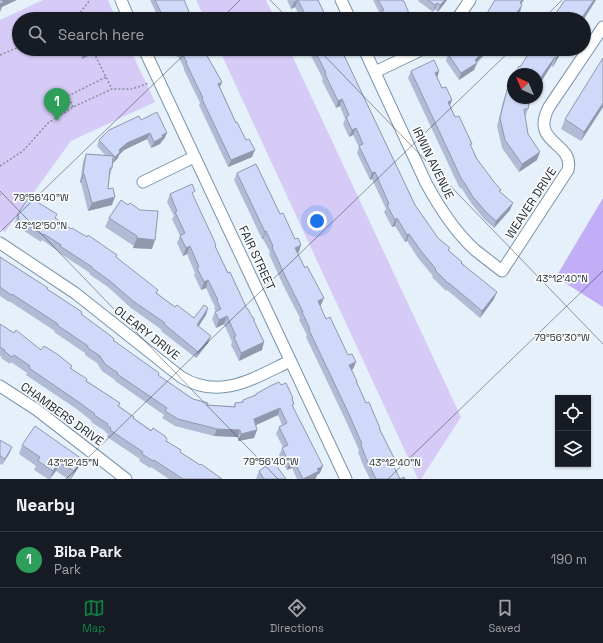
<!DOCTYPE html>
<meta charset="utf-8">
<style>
:root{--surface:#171b24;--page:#20242c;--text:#f1f3f6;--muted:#9ea1a6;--line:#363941;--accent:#0b8043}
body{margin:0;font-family:"Space Grotesk",sans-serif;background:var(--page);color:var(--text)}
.controls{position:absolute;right:12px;bottom:12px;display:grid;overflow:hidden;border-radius:0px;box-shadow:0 1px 3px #0004}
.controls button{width:36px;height:36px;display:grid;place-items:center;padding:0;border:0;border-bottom:1px solid var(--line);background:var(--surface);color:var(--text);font:20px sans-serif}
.compass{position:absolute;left:507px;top:68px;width:36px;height:36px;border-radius:50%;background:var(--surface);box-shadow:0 1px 3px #0004;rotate:316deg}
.you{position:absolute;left:317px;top:221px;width:14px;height:14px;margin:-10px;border:3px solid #fff;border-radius:50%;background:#1a73e8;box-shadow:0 0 0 6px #1a73e833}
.badge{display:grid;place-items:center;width:26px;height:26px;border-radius:50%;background:var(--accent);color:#fff;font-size:13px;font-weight:700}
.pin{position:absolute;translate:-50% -33px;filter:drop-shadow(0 1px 2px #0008)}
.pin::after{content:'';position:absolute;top:21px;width:14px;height:12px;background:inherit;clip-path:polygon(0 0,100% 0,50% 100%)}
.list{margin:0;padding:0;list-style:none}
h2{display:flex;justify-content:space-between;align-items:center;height:52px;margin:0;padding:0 16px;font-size:17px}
h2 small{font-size:13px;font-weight:400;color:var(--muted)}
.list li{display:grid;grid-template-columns:26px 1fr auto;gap:12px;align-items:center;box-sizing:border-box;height:56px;padding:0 16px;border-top:1px solid var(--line)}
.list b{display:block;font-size:15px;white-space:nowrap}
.list p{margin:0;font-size:13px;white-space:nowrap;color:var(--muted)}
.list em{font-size:13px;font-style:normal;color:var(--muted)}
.icon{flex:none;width:22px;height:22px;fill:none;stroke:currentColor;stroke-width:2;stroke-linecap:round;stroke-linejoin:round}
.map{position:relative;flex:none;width:603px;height:479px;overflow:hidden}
.search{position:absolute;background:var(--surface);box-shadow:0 1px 3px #0004;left:12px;right:12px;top:12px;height:44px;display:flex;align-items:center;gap:10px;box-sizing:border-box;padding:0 14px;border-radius:22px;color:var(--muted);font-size:15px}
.sheet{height:108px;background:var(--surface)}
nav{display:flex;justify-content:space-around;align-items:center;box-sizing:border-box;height:56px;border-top:1px solid var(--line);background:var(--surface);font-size:11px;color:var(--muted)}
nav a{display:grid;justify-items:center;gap:2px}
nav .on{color:var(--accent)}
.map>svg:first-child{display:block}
</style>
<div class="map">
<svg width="603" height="479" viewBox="0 0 603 479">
<rect width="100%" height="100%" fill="#e5f0fa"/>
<path fill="#d5cbf6" d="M43 0H108L116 19H19V49H130L155 102 71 141 5 232 0 229V20Z
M196 0H266L275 19H205Z
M219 49H289L461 417 421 479H418Z"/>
<path fill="#c1aef7" d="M603 198V307L556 277Z"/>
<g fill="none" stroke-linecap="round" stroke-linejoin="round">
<g stroke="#7b95ac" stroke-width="13">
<path id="street" d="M121 0 129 19
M341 0 350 19
M457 19 470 0
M144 49 346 479
M364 49 426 183C439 207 454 231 475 250 484 257 493 264 502 271L568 170C575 142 529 144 549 107L603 27
M375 72 423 49
M143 182 194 157
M0 243 75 293 181 377C220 401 254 378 290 361
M0 386 37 410 126 479"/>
</g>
<path stroke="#85909a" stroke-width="1.5" stroke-dasharray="2 2" stroke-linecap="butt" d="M71 19 77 17 90 0
M92 49 112 89
M0 55 19 47
M73 107 68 96 106 77
M0 166 23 151 48 123 73 107 112 89H132L149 83
M0 194V195"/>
<use href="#street" stroke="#fff" stroke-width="11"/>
</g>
<path fill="#b2bbd6" d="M150 0H184L190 19H159Z
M287 0H318L327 19H300V17L295 7 291 9Z
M373 0H402L410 16 414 19H381L380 17 381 16Z
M419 0H447L438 12 435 9 433 12 418 1Z
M521 4 520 12 515 19H481Z
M79 49 91 52 90 55 82 59 78 52Z
M173 49H204V50L222 82 220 87 252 157 228 167 199 105 200 103 184 70V68L178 56 177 57Z
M310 49H341L415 205 438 238 450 248 449 251 462 262V263L494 299 480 318 447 290 446 291 432 277 433 276 418 258 407 241 405 242 395 226 392 227 384 212 386 209 372 179 370 180 357 153 359 147 353 135 349 137 343 124 345 119 340 106 336 108 322 81 323 79 309 52Z
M455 49H493L491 51 489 50 477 63 474 70 459 80 446 61 448 54Z
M534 49H563L553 67 551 66 537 88V74L520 67Z
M411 71H439L437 77 442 88 452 100 450 106 455 117 477 159 494 182 501 190 500 192 510 210 494 228 484 219 471 203 462 189 459 187 408 78Z
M507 90 513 98H532L530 102 528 109 525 117 528 134 537 160 519 172 502 148 497 126 504 98Z
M603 107 581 141 561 129 565 119Z
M141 120 167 133 164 139 162 141 160 144 151 148 147 139 124 150 119 155 118 158 113 163 112 168 110 175 108 189 112 205 88 211 81 183 80 182 83 162 86 154 105 155 97 146 99 140Z
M237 173 299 252 297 253 321 305 320 306 326 319 348 355 356 362 353 369H352L356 383 366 403 380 429 393 465 400 479H405H370L363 465 358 452 359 450 345 419 306 337 307 335 299 320 300 318 284 287 269 254 270 252 263 239H262L234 180Z
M170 194 193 196 223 263 247 309 254 321 262 350 239 361 231 345 232 342 224 324 216 328 212 319 215 312 216 311 214 309 215 307 206 288 201 290 194 275 195 273 187 254 183 256 177 243 180 236 172 219 174 216 167 202Z
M121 200 152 249 133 248 134 246 105 227 109 218Z
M17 215 56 219 116 257 157 293 175 307 194 318 208 308 206 315 198 326 208 343 196 358 161 331 162 330 131 308 108 287 89 274 90 273 58 252V251L42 240 41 242 15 225 16 223 15 222Z
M0 257 47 289 81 314 114 341 158 375 193 399 207 405 234 406 235 403 242 402 243 400 255 395 256 394 281 385 293 398V407L320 473 317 475 316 478 315 479H297L292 468 287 470 279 455 283 447 276 434 279 427 282 425 278 415 256 425 257 430 254 438 238 441V437L214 436 175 426 162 418 164 415 115 381V380L102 371 97 363 85 355V353L54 332 55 331 9 301V302L0 296Z
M0 324 41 350 72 366 71 368 87 381 120 403 119 406 134 417V418L167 441 180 452 222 479H169L151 467 150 468 139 461 140 459 107 437 108 434 105 432V431L91 422 92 421 78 410 26 375 27 373 11 362 10 364 1 358 2 357 0 356Z
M0 440 12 447 9 454 2 465 0 464Z
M22 445 78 468 71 479H68L56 471 50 479H48L34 470 36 466 19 454Z
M259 471 286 479H256Z"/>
<path fill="#9198ae" d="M2 0H17L2 7 0 12V4Z
M298 0 295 7 291 9 294 2Z
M445 0H447L438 12 440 5Z
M522 0H524L517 10 520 3Z
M594 0H596L584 19H581Z
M437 3 435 9 433 12 435 5Z
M522 5 520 12 515 19H513Z
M486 49H489L476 63H477L474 70 459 80 461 73Z
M561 49H563L553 67 556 58Z
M179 50H181L178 56 177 57Z
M91 52 90 55 82 59 83 56Z
M555 57 551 66 537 88V85L543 74Z
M439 71 437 78 435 73Z
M222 82 219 89 218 84Z
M342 99 340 106 336 108 338 101Z
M452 100 449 107 448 102Z
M603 103V107L581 141 584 132Z
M356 128 353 135 349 137 352 130Z
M150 133 147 139 124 150 119 155 118 158 112 164 115 157 119 150 127 143Z
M167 133 164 139 162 141 160 144 151 148 154 142 162 135Z
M255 150 252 157 228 167 231 160Z
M540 152 537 160 519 172 522 164Z
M375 172 372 179 370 180 372 173Z
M83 174H84L81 183 80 182Z
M115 197 112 205 88 211 92 203Z
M513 203 510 210 494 228 496 221Z
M397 218 395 226 392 227 395 220Z
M266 231 263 239H262L265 232Z
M409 234 407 241 405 242 407 235Z
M137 238 155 240 152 249 133 248Z
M301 245 299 252 292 255 295 248Z
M190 246 187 254 183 256 186 248Z
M208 280 206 288 201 290 204 282Z
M497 292 494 299 480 318 482 311Z
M324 298 321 305 315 308 318 301Z
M208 308 206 315 195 332 197 325Z
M227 316 224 324 216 328 219 320Z
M211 336 208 343 196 358 198 352Z
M264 342 262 350 239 361 241 353Z
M356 362 353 369 347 372 349 365Z
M280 408 278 415 252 427 254 419Z
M217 429 240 430 238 437 214 436Z
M257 430 254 438 238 441 241 434Z
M12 447 9 454 2 465 5 459Z
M82 459 78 468 71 479 74 471Z
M294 461 292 468 287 470 289 463Z
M59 462 56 471 50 479 53 471Z
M323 466 320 473 317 475 316 478 315 479H303L317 469Z"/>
<path fill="#cfd9f9" stroke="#9198ae" d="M0 0H2L3 3 0 4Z
M155 0H184L190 14 188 16 190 19H164Z
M298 0H318L327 19H302L301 16 305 14Z
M378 0H402V1H404L410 16 412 15 414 19H386L382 10H384Z
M428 0H445L440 5 437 3 435 5Z
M495 0H522L520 3 522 5 514 17 511 15 508 19H481L484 18Z
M565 0H594L581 19H552Z
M80 49H89L91 52 83 56Z
M179 49H203L222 82 218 84 236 123 237 122 246 140 249 139 255 150 231 160 202 99 203 98 186 63H187L181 50H179Z
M314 49H341L415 205 438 238 450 248 448 250 462 262 461 263 497 292 482 311 449 283V284L435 270 436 269 421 251 409 234 407 235 397 218 395 220 387 205 389 204 375 172 372 173 359 146 363 144 356 128 352 130 346 117 349 115 342 99 338 101 325 74 326 73Z
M455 49H486L475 60 477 63 461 73 448 54Z
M534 49H561L556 58 555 57 543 74 537 85V74H515L519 66 520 67 531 50 532 51Z
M603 58V103L584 132 565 119Z
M434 60 439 71 435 73 442 88 446 87 452 100 448 102 455 117 459 116 472 144H470L477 159 494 182 501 190 499 191 513 203 496 221 486 212 473 197 464 182 462 180 411 71Z
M513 78V98H530L528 109H524L528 134 540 152 522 164 505 140 500 118 507 90Z
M157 112 167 133 162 135 163 137 154 142 150 133 127 143 119 150 120 152 115 157 99 140 109 130 139 116 141 120Z
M86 154 113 156 112 168H110L108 189 113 188 115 197 92 203 84 174H83Z
M256 164 280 214 283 213 295 239 298 238 301 245 295 248 305 268 307 266 324 298 318 301 326 319 330 317 348 355 352 354 356 362 349 365 357 381H356L366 403 369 402 373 412 380 428H379L395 460 391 461 400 479 404 477 405 479H376L366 458 361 445 362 444 348 412 309 330 310 329 302 312H303L287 280 272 247 273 246 266 231 265 232 237 173Z
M192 184 195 191 192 193 212 236 216 245 215 246 223 263 228 273 230 272 247 309H248L252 317 254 318V321L264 342 241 353 234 337 236 336 227 316 219 320 215 312 221 309 217 301 218 300 208 280 204 282 197 268 199 267 190 246 186 248 180 236 185 233 175 212 177 211 170 194Z
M29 197 57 214 55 218 71 229 72 228 87 237 88 235 117 255 116 257 158 290 156 293 175 307 177 305 194 318 204 305 208 308 197 325 211 336 198 352 164 324 165 323 133 301 110 281 92 268V267L60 246 61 245 44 234 43 235 18 219 19 216 17 215Z
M121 200 128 205 130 203 140 210 158 211 155 240 137 238V236L109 218Z
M0 257 48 288 47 289 82 312 81 314 111 336 114 339 113 340 159 373 158 375 193 399 208 403 207 405 235 407V403L243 402V400L256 395V394L270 386 279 382 281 385 286 383 293 398 292 399 294 404 292 405 323 466 317 469 319 471 303 479 294 461 289 463 282 448 288 445 279 427 287 423 280 408 254 419 257 430 241 434 240 430 217 429 178 419 165 411 167 408 117 374 118 373 105 364 100 356 88 348V346L57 325 58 324 12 294 11 295 0 287Z
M0 324 14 333 16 330 41 350 44 346 57 354 72 366 70 368 87 379 86 381 120 403 118 406 134 417 133 418 151 431 153 428 165 436 167 439 166 441 181 450 180 452 200 465 201 464 222 479H183L154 460 153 461 142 454 143 452 110 430 111 428 107 425 108 424 94 415 95 414 80 403 29 368 30 366 14 355 12 357 4 351 5 350 0 347Z
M35 426 82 459 74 471 59 462 53 471 38 461 40 457 22 445Z
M0 440 12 447 5 459 0 456Z
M273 461 286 479H264L259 471Z"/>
<path fill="none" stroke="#1e2932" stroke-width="1" stroke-opacity="0.45" d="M270 0 289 19M221 19 240 0M543 19 562 0M318 49 603 344M0 191 278 479M0 232 190 49M66 479 512 49M388 479 603 271"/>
<g text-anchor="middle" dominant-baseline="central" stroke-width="3.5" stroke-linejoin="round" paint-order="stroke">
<g font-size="12" fill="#1e2932" stroke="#fbfbfb">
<text transform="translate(433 163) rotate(64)">IRWIN AVENUE</text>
<text transform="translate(531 203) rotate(-57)">WEAVER DRIVE</text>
<text transform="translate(257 258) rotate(65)">FAIR STREET</text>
<text transform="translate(147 333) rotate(38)">OLEARY DRIVE</text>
<text transform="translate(62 414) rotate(36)">CHAMBERS DRIVE</text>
</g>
</g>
<g font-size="10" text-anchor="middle" fill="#1e2932" stroke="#fbfbfb" stroke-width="3.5" stroke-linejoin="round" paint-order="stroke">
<text x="41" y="201">79°56'40"W</text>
<text x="41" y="229">43°12'50"N</text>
<text x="562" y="282">43°12'40"N</text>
<text x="562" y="341">79°56'30"W</text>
<text x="271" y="465">79°56'40"W</text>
<text x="73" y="466">43°12'45"N</text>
<text x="395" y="466">43°12'40"N</text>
</g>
</svg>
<div class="controls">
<button><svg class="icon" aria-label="locate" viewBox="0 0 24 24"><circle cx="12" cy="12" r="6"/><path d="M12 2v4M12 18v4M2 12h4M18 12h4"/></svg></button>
<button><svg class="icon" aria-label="layers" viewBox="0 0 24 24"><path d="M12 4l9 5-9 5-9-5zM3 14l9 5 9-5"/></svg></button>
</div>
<svg class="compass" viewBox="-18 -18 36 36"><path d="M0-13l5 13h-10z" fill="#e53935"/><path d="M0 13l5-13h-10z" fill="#9ea1a6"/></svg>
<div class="you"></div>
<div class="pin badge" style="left:57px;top:121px;background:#2e9e5b">1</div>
<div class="search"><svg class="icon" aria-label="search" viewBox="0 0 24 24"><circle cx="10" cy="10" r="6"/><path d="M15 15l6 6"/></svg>Search here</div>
</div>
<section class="sheet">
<h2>Nearby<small></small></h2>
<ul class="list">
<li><span class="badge" style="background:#2e9e5b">1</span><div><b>Biba Park</b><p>Park</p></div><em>190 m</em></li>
</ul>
</section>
<nav>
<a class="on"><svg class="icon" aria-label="map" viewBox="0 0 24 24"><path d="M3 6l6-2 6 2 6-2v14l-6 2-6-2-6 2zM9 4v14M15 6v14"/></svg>Map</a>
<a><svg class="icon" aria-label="directions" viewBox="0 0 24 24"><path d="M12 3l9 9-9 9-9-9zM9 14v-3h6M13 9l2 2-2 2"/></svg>Directions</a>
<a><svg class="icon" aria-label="saved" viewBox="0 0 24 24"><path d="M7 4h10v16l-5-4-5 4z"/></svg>Saved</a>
</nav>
